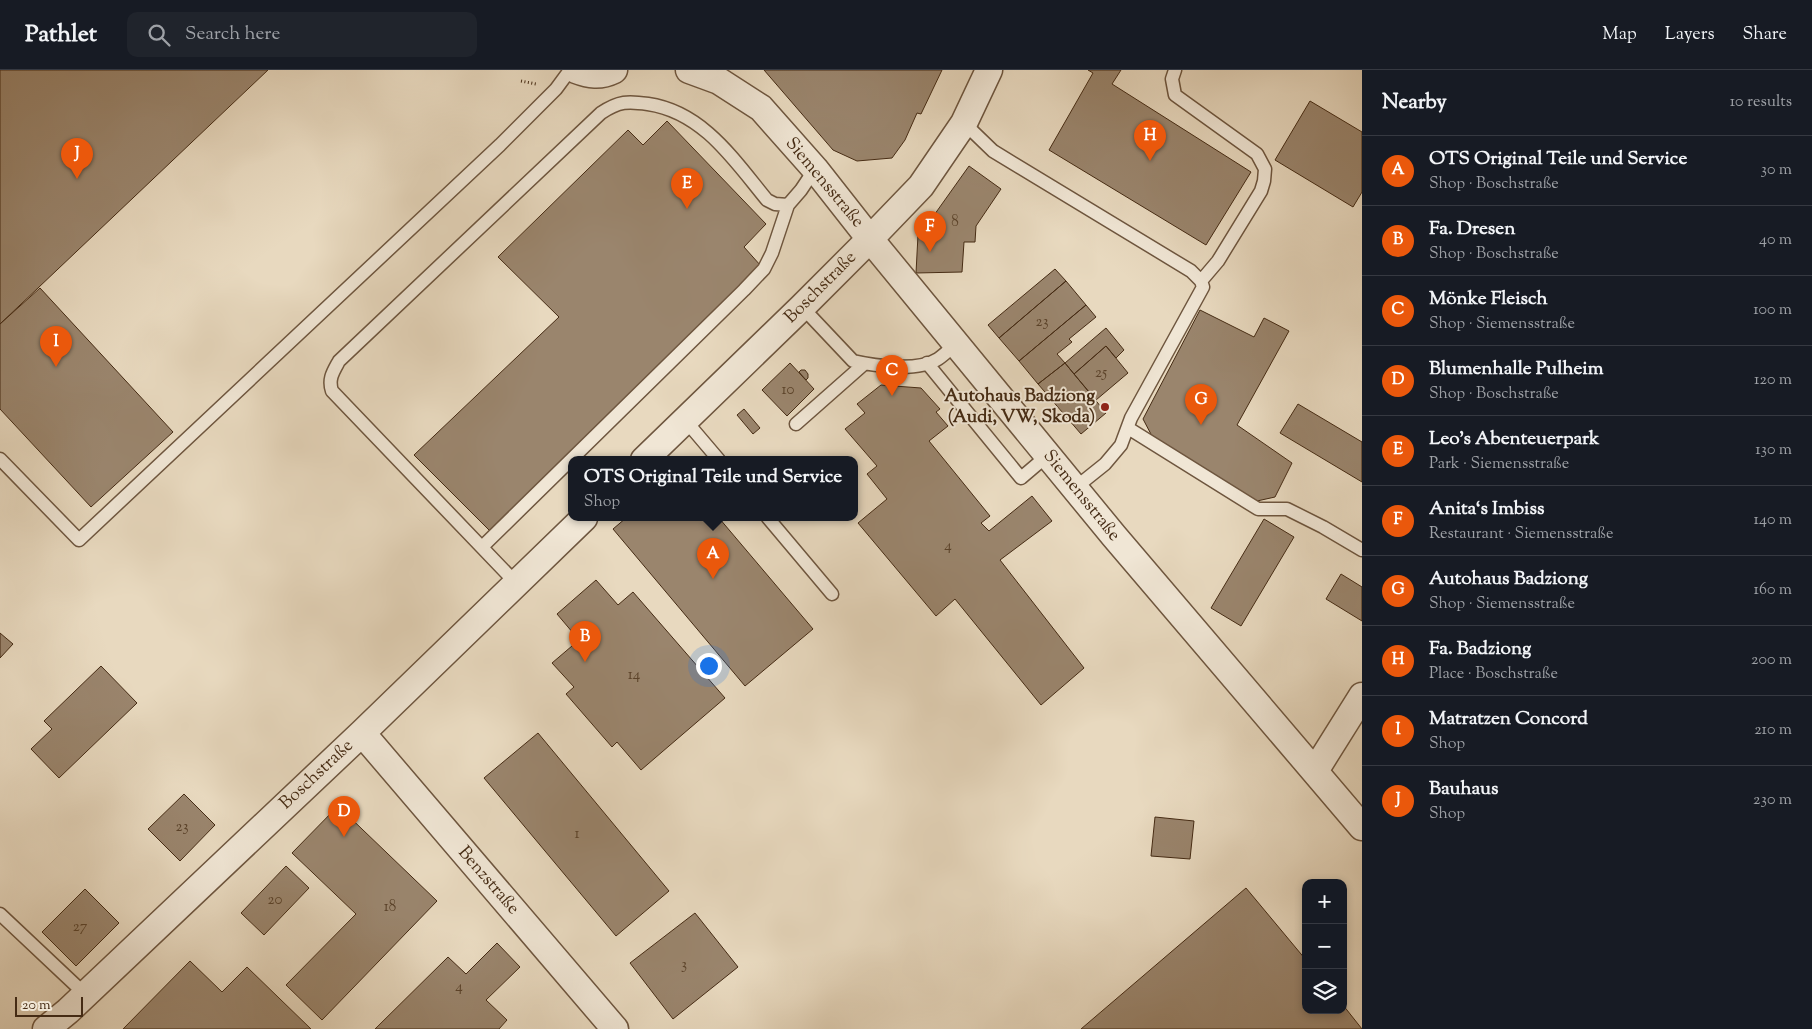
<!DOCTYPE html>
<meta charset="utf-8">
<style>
:root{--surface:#171b24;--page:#20242c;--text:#f1f3f6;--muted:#9ea1a6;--line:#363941;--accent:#ea580c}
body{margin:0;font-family:"Sorts Mill Goudy",serif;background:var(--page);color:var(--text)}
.controls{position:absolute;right:15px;bottom:15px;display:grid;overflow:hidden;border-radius:10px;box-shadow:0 2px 8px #0003}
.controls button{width:45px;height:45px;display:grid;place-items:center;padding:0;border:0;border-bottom:1px solid var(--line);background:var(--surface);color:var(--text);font:25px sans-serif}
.scale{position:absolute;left:15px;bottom:12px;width:68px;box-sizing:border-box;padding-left:5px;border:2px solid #452b14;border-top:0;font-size:14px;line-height:18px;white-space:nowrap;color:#452b14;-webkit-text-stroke:4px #f0e6d5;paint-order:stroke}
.you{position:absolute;left:708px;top:595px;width:18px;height:18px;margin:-12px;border:4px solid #fff;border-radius:50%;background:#1a73e8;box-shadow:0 0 0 8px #1a73e833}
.badge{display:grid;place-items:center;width:32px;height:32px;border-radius:50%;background:var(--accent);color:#fff;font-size:16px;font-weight:700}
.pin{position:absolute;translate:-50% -41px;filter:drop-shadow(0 1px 2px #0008)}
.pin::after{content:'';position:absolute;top:26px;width:18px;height:15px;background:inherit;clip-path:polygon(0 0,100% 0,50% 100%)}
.popup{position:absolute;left:568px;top:386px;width:290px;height:65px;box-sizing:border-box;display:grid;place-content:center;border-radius:10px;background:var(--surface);filter:drop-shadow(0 1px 4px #0005);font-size:16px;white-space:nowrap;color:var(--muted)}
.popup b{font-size:19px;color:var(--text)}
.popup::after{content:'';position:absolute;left:50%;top:100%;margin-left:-10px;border:10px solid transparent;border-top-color:var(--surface)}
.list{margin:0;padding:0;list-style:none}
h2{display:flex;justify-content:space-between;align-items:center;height:65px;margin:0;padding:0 20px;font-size:21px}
h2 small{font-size:16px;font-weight:400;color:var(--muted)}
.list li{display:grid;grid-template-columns:32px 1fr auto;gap:15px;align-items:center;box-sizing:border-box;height:70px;padding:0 20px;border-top:1px solid var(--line)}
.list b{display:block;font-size:19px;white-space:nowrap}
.list p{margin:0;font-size:16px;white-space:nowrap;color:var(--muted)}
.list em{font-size:16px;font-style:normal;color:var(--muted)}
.icon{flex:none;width:28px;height:28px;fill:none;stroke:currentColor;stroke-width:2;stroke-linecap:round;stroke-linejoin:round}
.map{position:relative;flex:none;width:1362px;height:959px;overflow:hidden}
header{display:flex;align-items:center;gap:30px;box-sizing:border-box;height:70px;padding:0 25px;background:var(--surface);border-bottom:1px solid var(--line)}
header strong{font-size:24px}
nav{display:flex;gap:28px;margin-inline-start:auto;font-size:18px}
.search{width:350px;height:45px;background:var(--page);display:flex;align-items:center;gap:12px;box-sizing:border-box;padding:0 18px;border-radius:10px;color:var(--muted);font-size:19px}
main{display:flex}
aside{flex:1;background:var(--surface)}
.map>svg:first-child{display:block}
</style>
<header>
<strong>Pathlet</strong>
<div class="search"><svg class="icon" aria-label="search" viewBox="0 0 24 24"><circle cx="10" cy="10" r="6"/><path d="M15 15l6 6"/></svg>Search here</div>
<nav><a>Map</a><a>Layers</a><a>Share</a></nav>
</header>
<main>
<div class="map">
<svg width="1362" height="959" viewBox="0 0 1362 959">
<rect width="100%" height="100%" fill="#e8d9bf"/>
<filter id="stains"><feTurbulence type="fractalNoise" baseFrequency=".004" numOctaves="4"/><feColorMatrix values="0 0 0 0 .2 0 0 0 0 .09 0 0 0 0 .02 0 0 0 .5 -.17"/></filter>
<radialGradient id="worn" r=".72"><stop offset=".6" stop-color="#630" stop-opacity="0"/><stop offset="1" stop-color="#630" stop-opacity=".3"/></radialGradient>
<path fill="#9a856d" stroke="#452b14" d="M0 0H268L0 254Z
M764 0H942L921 44 917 43 905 70 892 88 857 91 833 80Z
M1088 0H1121L1112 14 1251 102 1206 175 1049 80 1093 3Z
M1310 31 1362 62V122L1353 137 1275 90Z
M667 51 766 154 744 177 761 196 490 461 414 385 559 247 498 187 628 60 643 75Z
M969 96 1001 119 976 156 975 172H964L962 202 916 203 918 165H928L932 148Z
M1055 199 1066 211 999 268 988 255Z
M1066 211 1086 235 1019 291 999 268Z
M40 218 173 362 91 437 0 339V254Z
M1086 235 1096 247 1069 269 1072 272 1057 284 1065 293 1038 314 1019 291Z
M1200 240 1254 267 1264 248 1289 261 1237 355 1292 393 1275 427 1257 431 1153 368 1143 349Z
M1106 258 1124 280 1116 288 1106 276 1074 304 1065 293Z
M1106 276 1128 303 1096 330 1074 304Z
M790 293 814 319 787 346 762 320Z
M1065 293 1106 343 1081 364 1038 314Z
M801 300H805L808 304V308L806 310 799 302Z
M881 315 921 318 940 339 936 342 948 356 929 371 990 446 981 453 989 461 1032 426 1052 451 1000 490 1084 598 1041 635 955 529 936 546 858 453 887 429 867 404 877 396 845 359 865 343 857 334Z
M1298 334 1362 372V412L1280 363Z
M744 339 760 358 753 364 737 345Z
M626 448H719L813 559 745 616 613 459Z
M1264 449 1294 467 1241 556 1211 538Z
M1341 504 1362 517V551L1326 529Z
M596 510 618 535 633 522 725 628 641 700 617 672 612 677 566 624 574 617 552 593 579 570 557 544Z
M0 563 13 574 0 588Z
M101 596 137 633 59 708 31 679 52 659 44 651Z
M538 663 669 821 616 866 484 708Z
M184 724 215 755 180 791 148 759Z
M338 736 437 831 322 950 286 915 356 844 292 783Z
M1155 747 1194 751 1190 789 1151 786Z
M286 796 309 818 264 865 241 843Z
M1246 818 1306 890V940H1343V935L1362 959H1081Z
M85 819 119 853 76 896 42 862Z
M695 843 738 897 673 949 630 893Z
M497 873 520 897 486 930 507 950 499 959H375L448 887 466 904Z
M190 891 222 922 247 897 311 959H123Z"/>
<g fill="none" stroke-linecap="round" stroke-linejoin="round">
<g stroke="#6e563f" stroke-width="15">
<path id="service" d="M1175 0 1172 9 1175 25 1257 84 1265 99 1264 111 1261 121 1218 191 1201 211
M964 53 993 81 1191 201 1201 211 1203 217 1131 348 1121 375 1105 394 1075 418
M802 237 853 291C875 296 918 302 938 289 944 285 950 279 956 274
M927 293 1021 408 1048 385
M685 350 719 390
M796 354 864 294
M1128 358 1258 439H1287L1323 457 1362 480
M0 389 79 470 500 75 556 19 570 0
M768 448 832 524
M482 477 744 220 764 199 772 183 788 135
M516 513 332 321C328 309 333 302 339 291L601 43C619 31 628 31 648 34 703 42 734 90 767 130L775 134 788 135 801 120 815 99
M0 844 86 925"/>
</g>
<g stroke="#6e563f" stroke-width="29">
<path id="minor" d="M576 0C589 5 600 7 614 0
M689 0 719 11 761 38 815 99 870 169 1114 466 1362 757
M644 390 802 237 870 169 921 116 964 53 989 0
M362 663 615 959
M1315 701 1362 626
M46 959 68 941 362 663 584 448"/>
</g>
<path stroke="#452b14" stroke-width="3" stroke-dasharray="1 2.5" stroke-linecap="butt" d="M521 11 536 14"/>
<use href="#service" stroke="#f0e6d5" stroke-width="12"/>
<use href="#minor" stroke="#f0e6d5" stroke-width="26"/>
</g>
<circle fill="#8f2418" stroke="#f0e6d5" stroke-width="2" cx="1105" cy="337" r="5"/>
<g text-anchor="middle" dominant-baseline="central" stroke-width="4" stroke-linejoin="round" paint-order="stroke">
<g font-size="15" fill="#5a422a">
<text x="955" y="152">8</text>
<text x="1042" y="252">23</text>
<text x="1101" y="303">25</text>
<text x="788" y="320">10</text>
<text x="948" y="476">4</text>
<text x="634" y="605">14</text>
<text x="182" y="757">23</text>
<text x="577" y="764">1</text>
<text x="275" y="830">20</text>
<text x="390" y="837">18</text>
<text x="80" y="857">27</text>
<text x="684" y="895">3</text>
<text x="459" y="917">4</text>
</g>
<g font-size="18" fill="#452b14" stroke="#f0e6d5">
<text transform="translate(824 113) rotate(50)">Siemensstraße</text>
<text transform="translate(821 218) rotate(-45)">Boschstraße</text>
<text transform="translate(1081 426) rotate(51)">Siemensstraße</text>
<text transform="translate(317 705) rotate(-43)">Boschstraße</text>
<text transform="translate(488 811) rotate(49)">Benzstraße</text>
</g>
<g font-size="18" font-weight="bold" fill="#452b14" stroke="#f0e6d5" text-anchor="end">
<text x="1095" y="327">Autohaus Badziong<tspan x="1095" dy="21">(Audi, VW, Skoda)</tspan></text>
</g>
</g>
<rect width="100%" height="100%" filter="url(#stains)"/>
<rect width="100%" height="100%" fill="url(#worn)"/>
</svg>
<div class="controls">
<button>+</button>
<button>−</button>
<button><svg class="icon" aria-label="layers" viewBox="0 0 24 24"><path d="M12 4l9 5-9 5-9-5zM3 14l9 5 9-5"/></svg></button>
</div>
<div class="scale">20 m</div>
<div class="you"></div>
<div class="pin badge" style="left:713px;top:509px">A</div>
<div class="popup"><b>OTS Original Teile und Service</b>Shop</div>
<div class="pin badge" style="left:585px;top:592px">B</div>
<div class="pin badge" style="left:892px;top:326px">C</div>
<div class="pin badge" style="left:344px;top:767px">D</div>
<div class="pin badge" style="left:687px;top:139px">E</div>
<div class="pin badge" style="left:930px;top:182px">F</div>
<div class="pin badge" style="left:1201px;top:355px">G</div>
<div class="pin badge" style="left:1150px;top:91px">H</div>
<div class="pin badge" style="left:56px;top:297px">I</div>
<div class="pin badge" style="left:77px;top:109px">J</div>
</div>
<aside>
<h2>Nearby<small>10 results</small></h2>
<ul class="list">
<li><span class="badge">A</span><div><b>OTS Original Teile und Service</b><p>Shop · Boschstraße</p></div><em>30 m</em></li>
<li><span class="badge">B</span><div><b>Fa. Dresen</b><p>Shop · Boschstraße</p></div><em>40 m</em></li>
<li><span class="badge">C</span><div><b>Mönke Fleisch</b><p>Shop · Siemensstraße</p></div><em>100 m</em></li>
<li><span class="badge">D</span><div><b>Blumenhalle Pulheim</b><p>Shop · Boschstraße</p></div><em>120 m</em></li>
<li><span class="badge">E</span><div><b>Leo's Abenteuerpark</b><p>Park · Siemensstraße</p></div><em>130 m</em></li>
<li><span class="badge">F</span><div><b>Anita‘s Imbiss</b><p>Restaurant · Siemensstraße</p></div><em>140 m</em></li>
<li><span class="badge">G</span><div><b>Autohaus Badziong</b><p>Shop · Siemensstraße</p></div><em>160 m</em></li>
<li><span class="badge">H</span><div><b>Fa. Badziong</b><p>Place · Boschstraße</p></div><em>200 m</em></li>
<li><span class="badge">I</span><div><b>Matratzen Concord</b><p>Shop</p></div><em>210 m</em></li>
<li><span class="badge">J</span><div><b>Bauhaus</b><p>Shop</p></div><em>230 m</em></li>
</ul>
</aside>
</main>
